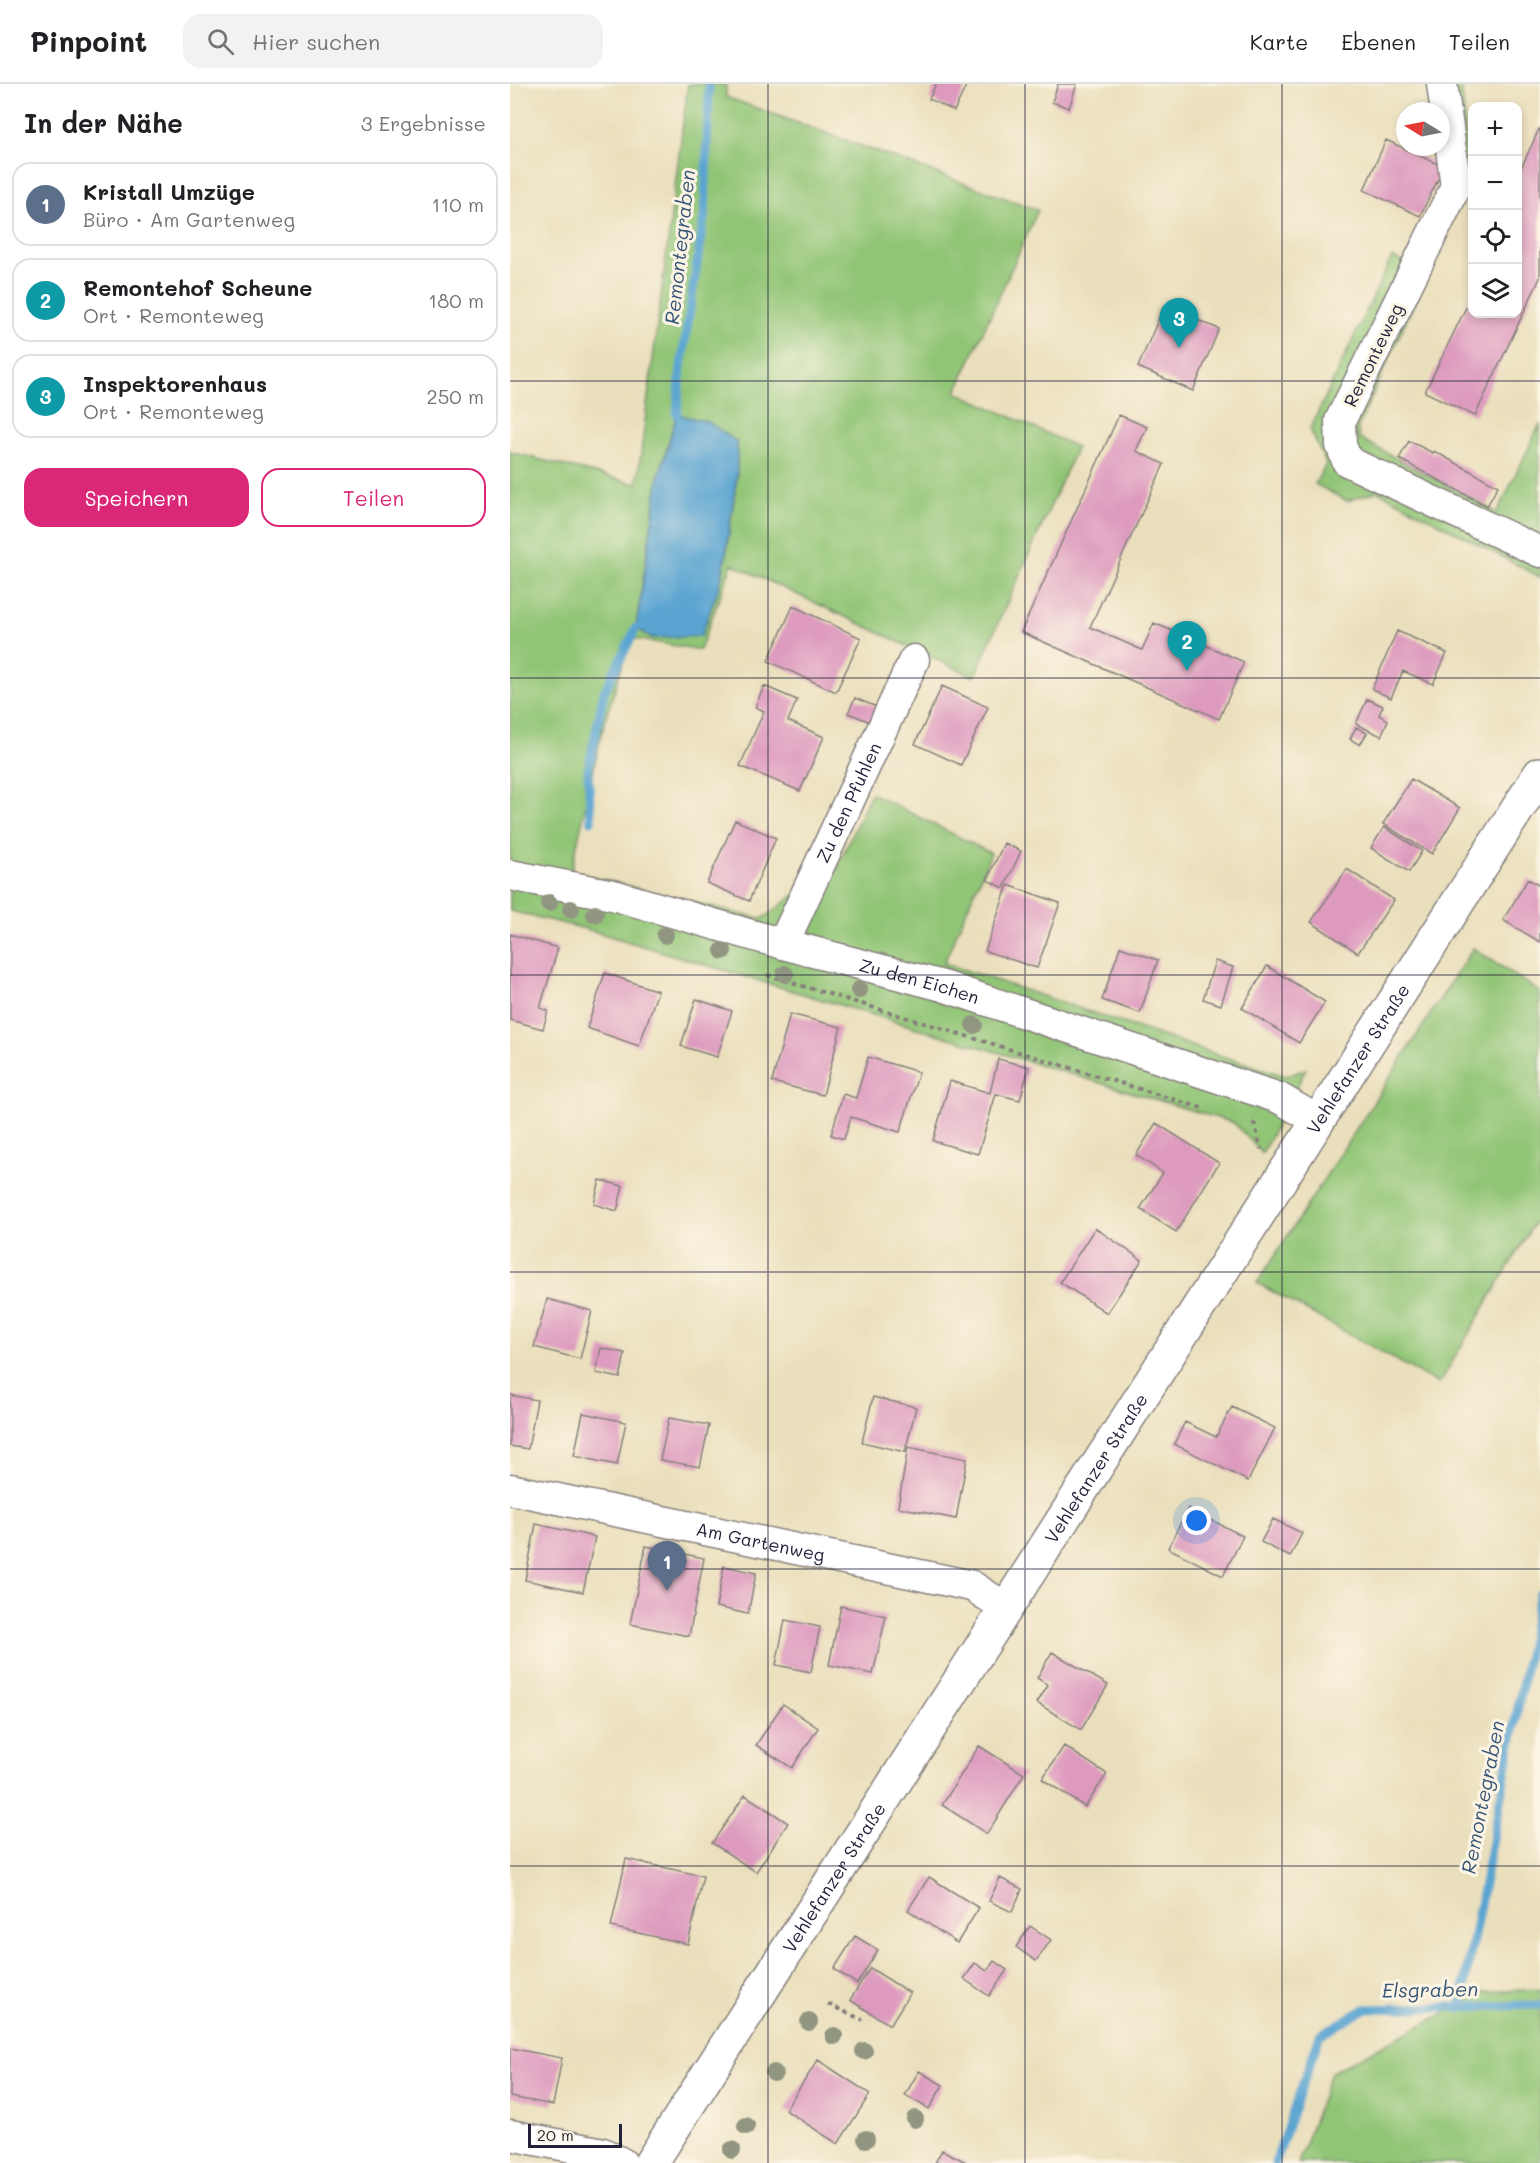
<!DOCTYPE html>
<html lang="de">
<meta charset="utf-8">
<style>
:root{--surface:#fff;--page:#f2f2f2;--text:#202124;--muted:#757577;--line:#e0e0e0;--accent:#db2777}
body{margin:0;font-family:Mali,sans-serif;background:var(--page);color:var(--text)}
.controls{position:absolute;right:18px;top:18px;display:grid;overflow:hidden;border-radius:12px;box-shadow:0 3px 9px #0003}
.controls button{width:54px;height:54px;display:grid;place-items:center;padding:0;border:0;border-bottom:2px solid var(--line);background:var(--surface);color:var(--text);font:30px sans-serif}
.compass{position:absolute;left:886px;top:18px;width:54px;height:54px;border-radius:50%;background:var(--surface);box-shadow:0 3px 9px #0003;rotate:280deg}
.scale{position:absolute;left:18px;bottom:15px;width:94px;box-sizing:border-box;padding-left:6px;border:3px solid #22223b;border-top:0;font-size:16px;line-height:21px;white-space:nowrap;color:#22223b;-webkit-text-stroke:4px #fcf5e5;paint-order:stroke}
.you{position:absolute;left:687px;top:1437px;width:21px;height:21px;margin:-15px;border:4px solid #fff;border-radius:50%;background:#1a73e8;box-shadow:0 0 0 9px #1a73e833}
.badge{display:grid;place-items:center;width:39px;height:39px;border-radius:50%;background:var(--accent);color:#fff;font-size:20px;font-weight:700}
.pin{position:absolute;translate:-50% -50px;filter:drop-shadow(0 2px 3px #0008)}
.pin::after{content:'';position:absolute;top:32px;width:21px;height:18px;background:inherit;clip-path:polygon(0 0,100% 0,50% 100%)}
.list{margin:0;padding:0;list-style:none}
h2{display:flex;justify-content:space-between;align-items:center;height:78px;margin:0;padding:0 24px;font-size:26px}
h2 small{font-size:20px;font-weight:400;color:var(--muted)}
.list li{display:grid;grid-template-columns:39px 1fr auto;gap:18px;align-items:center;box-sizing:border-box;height:84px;margin:0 12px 12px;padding:0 12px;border:2px solid var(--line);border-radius:18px}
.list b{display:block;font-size:22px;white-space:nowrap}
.list p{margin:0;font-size:20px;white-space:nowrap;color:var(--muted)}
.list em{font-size:20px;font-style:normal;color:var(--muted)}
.actions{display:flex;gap:12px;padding:18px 24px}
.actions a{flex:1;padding:14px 0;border:2px solid var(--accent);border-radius:18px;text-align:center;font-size:21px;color:var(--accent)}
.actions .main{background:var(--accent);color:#fff}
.icon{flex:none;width:33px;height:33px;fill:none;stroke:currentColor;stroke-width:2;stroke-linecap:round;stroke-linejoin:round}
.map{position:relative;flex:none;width:1030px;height:2079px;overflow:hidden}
header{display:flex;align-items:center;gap:36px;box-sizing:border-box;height:84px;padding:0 30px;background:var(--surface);border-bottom:2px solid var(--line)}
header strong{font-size:28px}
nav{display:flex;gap:33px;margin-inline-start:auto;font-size:21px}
.search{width:420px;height:54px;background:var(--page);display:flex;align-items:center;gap:15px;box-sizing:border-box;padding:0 21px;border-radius:18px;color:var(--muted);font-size:22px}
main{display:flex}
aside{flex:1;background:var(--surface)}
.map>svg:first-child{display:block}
</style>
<header>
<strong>Pinpoint</strong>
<div class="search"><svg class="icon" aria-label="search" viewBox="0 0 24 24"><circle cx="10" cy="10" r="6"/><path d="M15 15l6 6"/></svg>Hier suchen</div>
<nav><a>Karte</a><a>Ebenen</a><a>Teilen</a></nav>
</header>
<main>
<aside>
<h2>In der Nähe<small>3 Ergebnisse</small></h2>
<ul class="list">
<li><span class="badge" style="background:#5c6f8a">1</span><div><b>Kristall Umzüge</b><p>Büro · Am Gartenweg</p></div><em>110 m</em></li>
<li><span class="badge" style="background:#0f9aa8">2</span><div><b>Remontehof Scheune</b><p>Ort · Remonteweg</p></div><em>180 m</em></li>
<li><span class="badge" style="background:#0f9aa8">3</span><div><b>Inspektorenhaus</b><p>Ort · Remonteweg</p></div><em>250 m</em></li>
</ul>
<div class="actions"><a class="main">Speichern</a><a>Teilen</a></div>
</aside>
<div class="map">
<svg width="1030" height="2079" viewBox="0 0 1030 2079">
<rect width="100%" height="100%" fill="#fcf5e5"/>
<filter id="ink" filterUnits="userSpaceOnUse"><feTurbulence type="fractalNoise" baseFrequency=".0167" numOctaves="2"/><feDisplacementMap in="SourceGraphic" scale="12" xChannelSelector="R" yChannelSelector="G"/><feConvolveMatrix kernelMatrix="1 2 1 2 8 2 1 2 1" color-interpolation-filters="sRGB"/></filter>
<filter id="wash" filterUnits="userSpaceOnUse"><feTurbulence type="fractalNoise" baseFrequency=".008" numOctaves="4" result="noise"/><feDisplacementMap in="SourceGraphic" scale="24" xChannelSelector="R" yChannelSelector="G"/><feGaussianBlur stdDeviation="1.35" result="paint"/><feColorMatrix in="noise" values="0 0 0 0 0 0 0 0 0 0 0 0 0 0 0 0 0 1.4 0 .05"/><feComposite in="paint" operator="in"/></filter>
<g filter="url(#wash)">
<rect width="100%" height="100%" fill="#eadfbc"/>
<path fill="#91c576" stroke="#5a7458" stroke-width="1.5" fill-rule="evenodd" d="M178 0H216V13L528 126 446 308 567 363 464 593 222 480 190 566 121 554 94 639 61 788 252 835 286 810 310 820 361 709 481 769 434 879 712 972 776 992 796 985 752 1069 724 1039 76 845 0 827V368L127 400ZM167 330 227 391 215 477 209 503 126 544 149 392Z
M922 0H951L961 86 955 107 848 343 849 354 987 429 1030 340V493L868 407 837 417 805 400 816 380 800 345 882 173 894 179 938 90Z
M963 864 1030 908V1129L929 1300 747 1199Z
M1030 1905V2079H788L821 1988 975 1908Z"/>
<path fill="#5aa4d1" stroke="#3e6386" stroke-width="1.5" d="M167 330 198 338 227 358V391L215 477 209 503 191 552 142 554 126 544 149 392Z"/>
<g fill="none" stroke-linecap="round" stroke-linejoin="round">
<path stroke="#5aa4d1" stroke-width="9" d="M167 330 171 283 195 127 199 0
M81 737 78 687 94 608 126 544
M950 1924 1030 1509
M765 2079 810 1951 855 1925 1030 1921"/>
</g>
<g id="blocks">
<path fill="#dd9abe" d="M426 0H457L444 27 419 15Z
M548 0H567L559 24 542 18Z
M1030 43V194L965 332 915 308 963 209V230H1008V91Z
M876 56 934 83 910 132 854 106Z
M654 222 709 245 683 307 628 283Z
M609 331 637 343 626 367 654 380 580 543 632 566 644 539 734 578 709 635 511 548Z
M899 357 923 369 924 367 988 402 977 422 889 375Z
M283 522 351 554 326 608 258 577Z
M887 547 937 569 923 600 893 587 881 614 862 605Z
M254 602 287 616 278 637 314 653 290 707 230 682 254 627 245 623Z
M432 602 478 623 451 681 405 660Z
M345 614 369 624 363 639 338 629Z
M857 615 873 622 869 631 878 636 871 652 846 640Z
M846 643 857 649 850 661 840 655Z
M901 695 950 724 922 770 873 740Z
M225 736 266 754 239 817 197 799Z
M874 743 912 767 899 788 861 764Z
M494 759 511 767 494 804 477 796Z
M837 785 884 816 848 869 801 838Z
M1018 795 1030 802V858L993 836Z
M498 801 550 819 527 884 475 867Z
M0 850 48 864 30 924 38 927 33 945 0 936Z
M610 863 648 876 630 929 592 916Z
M705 877 723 883 711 921 693 915Z
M757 882 815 918 789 959 732 924Z
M95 889 148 907 129 962 77 944Z
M186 915 222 927 207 973 171 962Z
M280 930 331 943 313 1011 262 998Z
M358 973 409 988 390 1048 341 1033 334 1055 321 1051 333 1010 346 1014Z
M488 975 519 983 510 1016 486 1010 468 1070 423 1057 440 997 480 1009Z
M646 1039 709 1079 666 1148 630 1125 653 1089 626 1071Z
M90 1096 113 1102 107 1127 84 1120Z
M585 1144 632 1176 597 1229 550 1198Z
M37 1215 82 1227 70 1275 24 1263Z
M91 1264 115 1269 110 1294 86 1289Z
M0 1311 27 1316 18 1365 0 1362Z
M363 1313 406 1323 395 1368 352 1358Z
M722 1323 765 1344 738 1397 664 1360 675 1338 706 1353Z
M73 1329 116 1338 107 1381 64 1372Z
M159 1334 199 1341 190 1383 150 1376Z
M398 1363 457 1375 446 1435 388 1423Z
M678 1424 733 1452 713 1492 658 1464Z
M763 1435 792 1449 780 1473 751 1458Z
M26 1440 85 1453 73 1508 15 1496Z
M136 1462 194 1474 179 1552 120 1540Z
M214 1482 246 1489 238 1530 206 1523Z
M331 1522 376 1532 363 1590 319 1581Z
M275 1536 310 1543 301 1588 266 1581Z
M542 1568 598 1601 571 1646 527 1619 538 1601 527 1594Z
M273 1620 308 1644 282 1684 246 1661Z
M469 1662 514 1690 477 1750 432 1721Z
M554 1662 597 1690 575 1723 532 1695Z
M235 1711 278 1739 246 1788 202 1759Z
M116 1775 193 1792 178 1860 101 1843Z
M419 1793 469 1824 447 1859 398 1826Z
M490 1794 512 1805 502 1828 479 1817Z
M520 1842 541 1856 526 1877 506 1863Z
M345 1852 368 1866 347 1900 324 1885Z
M484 1877 497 1886 479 1912 454 1895 465 1879 477 1887Z
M360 1884 400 1909 380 1941 340 1916Z
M0 1964 52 1974 43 2021 0 2013Z
M308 1976 360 2010 328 2060 275 2026Z
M409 1987 433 2001 419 2025 395 2011Z
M432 2066 458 2079H425Z"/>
</g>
</g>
<g filter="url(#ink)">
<use href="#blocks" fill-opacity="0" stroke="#86807c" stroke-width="1.5"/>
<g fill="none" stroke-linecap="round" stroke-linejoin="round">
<g stroke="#86807c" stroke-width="33">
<g id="street">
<path d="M932 0 946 102 830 337 831 361 837 377 1030 468"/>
<path id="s1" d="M0 791 103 811 273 860 433 902 769 1014 807 1036"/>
<path id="s2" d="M273 860 404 576"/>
<path id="s3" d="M0 1405 462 1502 496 1524"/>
<path d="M0 2051 93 2069 112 2079"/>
</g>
</g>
<g stroke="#86807c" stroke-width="36">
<g id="secondary">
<path id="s4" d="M141 2079 1030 690"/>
</g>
</g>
<path stroke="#86807c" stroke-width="4" stroke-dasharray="4.5 4.5" stroke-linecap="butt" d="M257 891 695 1025
M742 1039 745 1041 751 1065
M318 1920 353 1936"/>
<use href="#street" stroke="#fff" stroke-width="30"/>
<use href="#secondary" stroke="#fff" stroke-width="33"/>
</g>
<g fill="#919681">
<circle cx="39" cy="819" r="9"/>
<circle cx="61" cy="825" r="9"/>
<circle cx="85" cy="830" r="9"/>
<circle cx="155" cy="851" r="9"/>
<circle cx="213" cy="867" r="9"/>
<circle cx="275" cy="890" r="9"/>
<circle cx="349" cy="906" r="9"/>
<circle cx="464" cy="941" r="9"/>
<circle cx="299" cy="1938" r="9"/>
<circle cx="324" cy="1952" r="9"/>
<circle cx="354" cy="1967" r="9"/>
<circle cx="264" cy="1989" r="9"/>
<circle cx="405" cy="2035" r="9"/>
<circle cx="236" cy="2042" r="9"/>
<circle cx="356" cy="2055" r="9"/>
<circle cx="222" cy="2066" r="9"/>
</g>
</g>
<path fill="none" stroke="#22223b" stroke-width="1.5" stroke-opacity="0.55" d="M258 0V2079M515 0V2079M772 0V2079M0 297H1030M0 594H1030M0 891H1030M0 1188H1030M0 1485H1030M0 1782H1030"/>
<g text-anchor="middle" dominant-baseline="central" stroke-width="6" stroke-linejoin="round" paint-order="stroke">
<g font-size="18" fill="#22223b" stroke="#fcf5e5">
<text transform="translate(863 271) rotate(-64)">Remonteweg</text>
<text stroke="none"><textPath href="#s2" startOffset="156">Zu den Pfuhlen</textPath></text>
<text stroke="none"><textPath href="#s1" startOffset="423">Zu den Eichen</textPath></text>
<text stroke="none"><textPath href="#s4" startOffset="1311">Vehlefanzer Straße</textPath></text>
<text stroke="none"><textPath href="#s4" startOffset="825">Vehlefanzer Straße</textPath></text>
<text stroke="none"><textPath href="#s3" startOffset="256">Am Gartenweg</textPath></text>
<text stroke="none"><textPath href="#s4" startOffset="339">Vehlefanzer Straße</textPath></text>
</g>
<g font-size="20" font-style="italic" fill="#385677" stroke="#fcf5e5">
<text transform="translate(169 163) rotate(-84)">Remontegraben</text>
<text transform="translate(972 1713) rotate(-79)">Remontegraben</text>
<text transform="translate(920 1905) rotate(-1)">Elsgraben</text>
</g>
</g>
</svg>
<div class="controls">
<button>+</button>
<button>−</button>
<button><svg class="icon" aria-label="locate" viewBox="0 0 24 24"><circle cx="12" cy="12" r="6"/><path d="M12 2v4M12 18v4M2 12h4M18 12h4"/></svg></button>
<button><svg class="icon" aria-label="layers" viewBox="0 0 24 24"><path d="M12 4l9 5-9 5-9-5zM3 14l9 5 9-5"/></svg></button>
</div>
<svg class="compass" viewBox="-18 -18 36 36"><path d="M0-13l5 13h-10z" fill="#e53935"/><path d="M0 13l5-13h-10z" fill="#757577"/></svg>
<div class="scale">20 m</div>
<div class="you"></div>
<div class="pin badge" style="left:157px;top:1507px;background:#5c6f8a">1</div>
<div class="pin badge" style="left:677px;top:587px;background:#0f9aa8">2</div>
<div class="pin badge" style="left:669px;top:264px;background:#0f9aa8">3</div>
</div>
</main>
